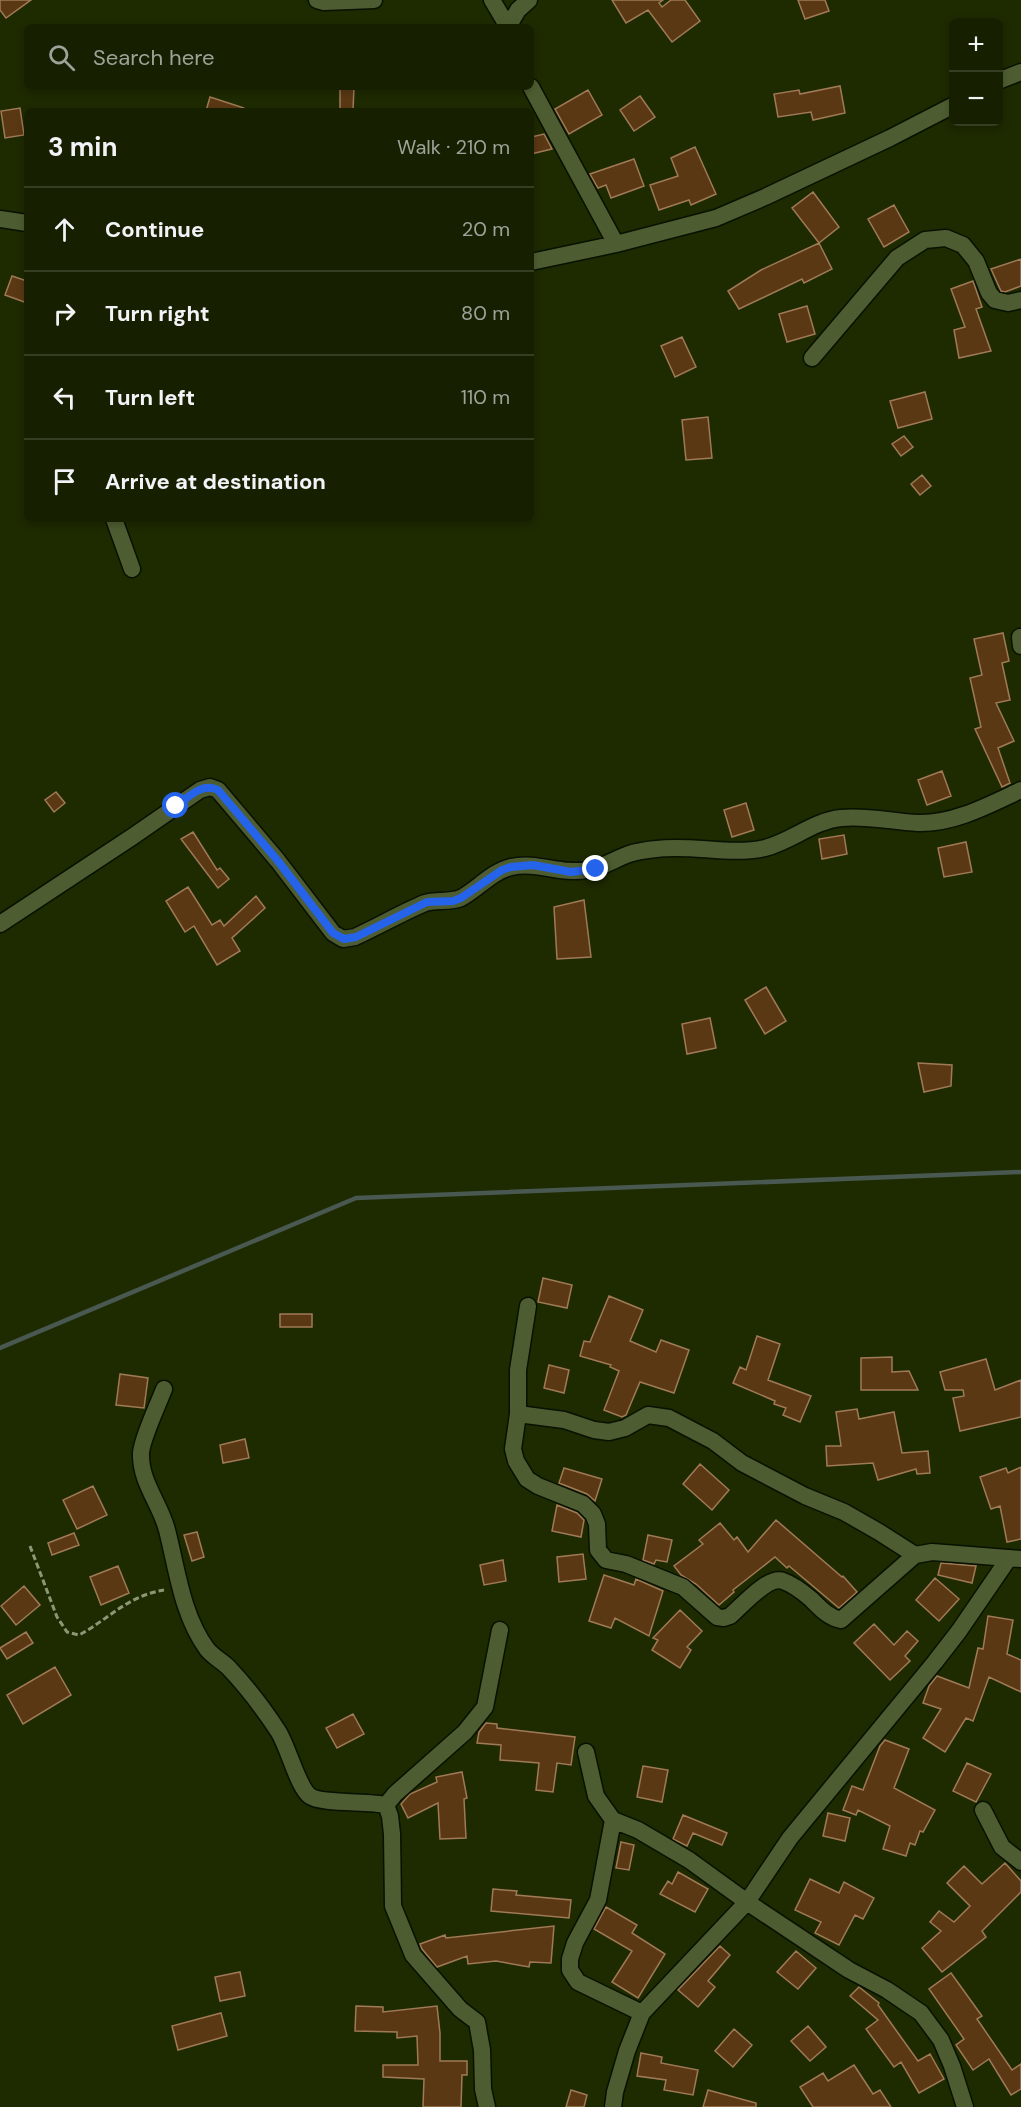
<!DOCTYPE html>
<meta charset="utf-8">
<style>
:root{--surface:#162000;--page:#1f280a;--text:#f1f3f6;--muted:#9ea399;--line:#353e22}
body{margin:0;font-family:"DM Sans",sans-serif;background:var(--page);color:var(--text)}
.controls{position:absolute;right:18px;top:18px;display:grid;overflow:hidden;border-radius:9px;box-shadow:0 3px 9px #0003}
.controls button{width:54px;height:54px;display:grid;place-items:center;padding:0;border:0;border-bottom:2px solid var(--line);background:var(--surface);color:var(--text);font:30px sans-serif}
.stop{position:absolute;width:18px;height:18px;margin:-14px;border:4px solid #2563eb;border-radius:50%;background:#fff}
.stop.end{background:#2563eb;border-color:#fff;box-shadow:0 2px 6px #0008}
.list{margin:0;padding:0;list-style:none}
h2{display:flex;justify-content:space-between;align-items:center;height:78px;margin:0;padding:0 24px;font-size:26px}
h2 small{font-size:20px;font-weight:400;color:var(--muted)}
.list li{display:grid;grid-template-columns:39px 1fr auto;gap:18px;align-items:center;box-sizing:border-box;height:84px;padding:0 24px;border-top:2px solid var(--line)}
.list b{display:block;font-size:22px;white-space:nowrap}
.list em{font-size:20px;font-style:normal;color:var(--muted)}
.icon{flex:none;width:33px;height:33px;fill:none;stroke:currentColor;stroke-width:2;stroke-linecap:round;stroke-linejoin:round}
.map{position:relative;flex:none;width:1021px;height:2107px;overflow:hidden}
.search{position:absolute;background:var(--surface);box-shadow:0 3px 9px #0003;left:24px;top:24px;width:510px;height:66px;display:flex;align-items:center;gap:15px;box-sizing:border-box;padding:0 21px;border-radius:9px;color:var(--muted);font-size:22px}
.panel{position:absolute;background:var(--surface);box-shadow:0 3px 9px #0003;left:24px;top:108px;width:510px;height:414px;border-radius:9px}
.map>svg:first-child{display:block}
</style>
<div class="map">
<svg width="1021" height="2107" viewBox="0 0 1021 2107">
<rect width="100%" height="100%" fill="#1e2a00"/>
<g fill="none" stroke-linecap="round" stroke-linejoin="round">
<path stroke="#495850" stroke-width="4.5" d="M0 1348 356 1198 1021 1172"/>
</g>
<path fill="#5a3814" stroke="#a07a56" stroke-width="1.5" d="M0 0H31L6 18 0 10Z
M612 0H663L659 3 662 7 671 0H685L700 21 672 42 648 10 626 23Z
M798 0H825L829 11 805 19Z
M840 86 845 113 813 120 811 112 778 117 774 94 799 90 800 94Z
M340 87H354L353 111H340Z
M588 90 602 115 569 134 555 109Z
M640 96 655 117 634 131 620 110Z
M210 97 244 108V111H206Z
M20 108 24 135 5 138 1 111Z
M544 134 552 149 531 154V137Z
M695 147 716 194 691 205 689 200 659 210 650 185 678 176 671 158Z
M634 159 644 186 611 198 606 185 598 188 590 174Z
M813 192 839 227 819 243 792 208Z
M894 205 909 232 884 247 868 219Z
M819 243 832 269 804 283 802 279 739 309 728 291 761 270Z
M1021 259V286L1005 292 1001 291 991 269Z
M12 276 27 281V303L5 295Z
M973 281 982 307 976 309 991 351 959 358 954 330 965 327 951 289Z
M807 306 815 334 787 342 779 314Z
M682 337 696 367 675 377 661 346Z
M925 392 932 419 898 428 890 401Z
M708 417 712 458 686 460 682 420Z
M904 436 913 447 901 456 892 444Z
M922 475 931 486 920 495 911 484Z
M1003 633 1009 661 1002 663 1010 700 996 703 1014 741 998 748 1010 783 1002 787 975 729 981 727 970 678 982 675 974 639Z
M942 771 951 796 927 805 918 780Z
M56 792 65 803 54 812 45 800Z
M746 803 754 830 732 837 724 810Z
M193 832 217 870 220 868 229 879 218 888 181 839Z
M844 835 847 854 822 859 819 839Z
M966 842 972 872 944 877 938 848Z
M188 887 212 925 220 920 224 926 256 896 265 908 232 938 240 951 217 965 194 926 185 932 166 901Z
M584 900 591 957 557 959 554 907Z
M766 987 786 1021 765 1034 745 1000Z
M710 1018 716 1048 687 1054 682 1024Z
M918 1063 952 1065 951 1086 924 1092Z
M543 1278 572 1285 567 1308 538 1302Z
M609 1296 643 1310 630 1341 656 1352 661 1340 689 1350 674 1393 640 1382 626 1415 622 1417 604 1410 619 1371 610 1367 611 1365 580 1356 584 1341 590 1342Z
M280 1314H312V1327H280Z
M757 1336 780 1344 768 1380 811 1396 800 1422 783 1415 786 1408 774 1404 775 1401 733 1383 740 1367 746 1370Z
M892 1357V1372L909 1371 918 1390H861V1358Z
M986 1359 995 1390 1021 1380V1417L960 1431 953 1398 964 1396 963 1390H945L940 1372Z
M549 1365 569 1370 564 1393 544 1388Z
M120 1374 148 1378 144 1408 116 1405Z
M857 1409 859 1419 894 1412 902 1453 928 1451 930 1473 917 1474 916 1469 878 1480 873 1463 827 1466 826 1446H841L836 1412Z
M245 1439 249 1458 223 1463 220 1445Z
M700 1464 729 1490 712 1510 683 1484Z
M1021 1467V1539L1007 1542 1000 1506 991 1509 980 1477 1006 1468 1008 1473Z
M564 1468 602 1479 595 1501 587 1494 559 1483Z
M93 1486 107 1515 77 1529 63 1500Z
M557 1505 577 1513 584 1520 581 1537 552 1531Z
M776 1520 842 1577 843 1576 857 1592 839 1608 789 1566 787 1568 775 1557 733 1590 734 1592 719 1605 696 1584 681 1575 674 1566 703 1544 699 1540 720 1523 734 1540 737 1537 748 1552Z
M197 1532 204 1557 192 1561 184 1535Z
M74 1533 79 1545 52 1555 48 1543Z
M648 1535 672 1540 667 1562 656 1560 654 1564 643 1560Z
M583 1554 586 1579 559 1582 557 1557Z
M503 1560 506 1581 484 1585 480 1565Z
M941 1563 976 1566 972 1583 938 1575Z
M118 1566 129 1593 101 1605 90 1577Z
M604 1575 634 1585 636 1579 663 1591 649 1636 615 1618 611 1628 589 1621Z
M935 1578 959 1599 939 1621 916 1600Z
M24 1586 40 1605 16 1625 1 1606Z
M680 1610 702 1631 687 1647 691 1650 680 1668 652 1650 658 1640 653 1638Z
M988 1616 1013 1620 1007 1654 1021 1660V1692L989 1677 973 1721 966 1718 945 1752 923 1738 941 1709 923 1703 929 1686 937 1676 969 1688 978 1648 983 1649Z
M874 1624 894 1645 907 1631 918 1641 905 1656 910 1661 890 1680 854 1643Z
M26 1632 33 1643 7 1659 0 1648Z
M55 1667 71 1695 23 1724 7 1695Z
M353 1714 364 1734 337 1748 326 1728Z
M486 1723 497 1724V1728L575 1737 571 1765 557 1763 553 1792 536 1790 539 1763 500 1760 501 1745 477 1743 479 1732Z
M885 1740 909 1749 894 1788 935 1810 923 1832 920 1831 915 1845 910 1843 906 1856 883 1849 890 1826 858 1810 856 1815 843 1810 852 1786 863 1790 880 1746Z
M967 1763 991 1774 976 1802 953 1791Z
M643 1766 668 1770 662 1802 637 1797Z
M462 1772 467 1798 464 1799 466 1838 440 1839 438 1803 408 1818 401 1804 410 1794 437 1782 436 1777Z
M828 1813 850 1818 845 1841 823 1836Z
M683 1815 727 1833 722 1845 693 1833 687 1846 673 1839Z
M621 1842 634 1845 629 1870 616 1868Z
M1005 1863 1021 1881V1892L982 1931 986 1937 942 1972 922 1948 941 1931 930 1922 939 1911 954 1922 970 1906 947 1883 964 1866 982 1884Z
M678 1872 708 1889 695 1912 660 1894 668 1881 672 1884Z
M810 1879 839 1893 844 1882 874 1898 863 1919 855 1915 839 1945 815 1933 821 1922 795 1910Z
M493 1889 517 1891 516 1895 571 1900 569 1918 491 1911Z
M606 1907 637 1925 632 1933 665 1954 638 1998 612 1982 632 1951 594 1929Z
M554 1926 551 1963 530 1962 529 1967 496 1961 468 1964 467 1956 437 1967 422 1949 420 1944 445 1935 446 1938Z
M720 1946 730 1955 708 1981 715 1987 698 2007 678 1990Z
M796 1951 816 1968 798 1989 777 1972Z
M240 1972 245 1996 220 2001 215 1977Z
M951 1973 982 2016 977 2019 1012 2070 1021 2064V2089L1011 2095 989 2059 973 2070 956 2045 964 2039 929 1989Z
M859 1987 879 2003 878 2005 918 2061 930 2054 944 2079 919 2093 901 2062 894 2067 866 2029 878 2020 850 1996Z
M356 2006 383 2007V2012L437 2006 440 2033V2061H467V2075H462L461 2107H423L424 2079 383 2077V2065H418L417 2036 397 2038V2032L355 2031Z
M221 2013 227 2036 178 2050 172 2026Z
M808 2026 826 2047 810 2061 791 2041Z
M734 2029 752 2045 733 2067 715 2051Z
M641 2053 662 2057 661 2063 698 2070 693 2095 664 2090 666 2080 637 2076Z
M854 2065 873 2094 880 2090 891 2107H813L800 2087 823 2073 828 2081Z
M571 2090 587 2095 584 2107H566Z
M708 2090 756 2103V2107H703Z"/>
<g fill="none" stroke-linecap="round" stroke-linejoin="round">
<g stroke="#091100" stroke-width="19">
<path id="minor" d="M317 0 324 2 374 0
M492 0 508 27
M508 27 518 10 529 0
M998 81 1021 72
M531 87 616 244
M0 219 27 223
M531 262 616 244 716 218 765 197 890 138 954 105
M812 358 897 258 925 240 946 238 963 245 976 261 989 293 995 300 1008 303 1021 300
M114 519 132 569
M1020 637 1021 646
M0 924 132 837 200 790 210 787 218 790 278 861 333 933 343 939 355 937C379 926 401 913 425 903 436 899 449 903 461 898 478 889 491 872 511 867 537 861 561 875 587 870 602 868 615 859 629 854 638 851 647 850 656 849 692 844 730 856 765 848 792 841 813 821 841 818 867 815 892 822 918 823 954 824 989 805 1021 790
M528 1306 518 1370V1414L513 1449 516 1461 527 1479 538 1486 583 1504 593 1514 597 1524 598 1550 606 1560 626 1564 683 1587 717 1617 724 1618 730 1616C741 1607 768 1575 783 1581 792 1584 804 1593 811 1599 821 1609 828 1617 841 1620L915 1555 932 1552 1021 1559
M164 1389C158 1405 142 1438 141 1453 140 1482 160 1503 167 1530 177 1569 182 1615 207 1649 212 1656 222 1661 228 1667 247 1687 263 1708 278 1731 288 1746 298 1788 310 1796 320 1804 369 1801 386 1805L390 1816 392 1834 393 1906 413 1955 460 2009 477 2022 482 2050 483 2089 487 2107
M518 1414 564 1420 594 1430 609 1432 625 1428 648 1415 669 1418 713 1441 742 1463 805 1496 844 1512 879 1532 915 1555
M586 1752 596 1796 613 1820 638 1830 689 1860 747 1902 849 1970 887 1990 921 2013 941 2040 952 2066 965 2107
M386 1805 395 1794 465 1732 485 1707 500 1630
M983 1810 1002 1847 1021 1862
M613 1820 598 1900 575 1943 570 1959V1970L578 1982 642 2013
M613 2107 615 2092 627 2051 642 2013 747 1902 790 1838 935 1662 959 1631 1009 1558"/>
</g>
<path stroke="#8c9776" stroke-width="3" stroke-dasharray="6 3" stroke-linecap="butt" d="M30 1546 57 1617 67 1632 79 1635C109 1619 127 1596 164 1590"/>
<use href="#minor" stroke="#4e5d31" stroke-width="16"/>
</g>
<g fill="none" stroke-linecap="round" stroke-linejoin="round">
<path stroke="#2563eb" stroke-width="8" d="M176 806C189 797 202 782 218 790L278 861 333 933 344 939 356 937 427 902 453 901 461 898 502 870 511 867 533 865 571 872 596 869"/>
</g>
</svg>
<div class="controls">
<button>+</button>
<button>−</button>
</div>
<div class="stop" style="left:176px;top:806px"></div>
<div class="stop end" style="left:596px;top:869px"></div>
<div class="search"><svg class="icon" aria-label="search" viewBox="0 0 24 24"><circle cx="10" cy="10" r="6"/><path d="M15 15l6 6"/></svg>Search here</div>
<section class="panel">
<h2>3 min<small>Walk · 210 m</small></h2>
<ul class="list">
<li><svg class="icon" aria-label="ahead" viewBox="0 0 24 24"><path d="M12 20V5M6 11l6-6 6 6"/></svg><div><b>Continue</b></div><em>20 m</em></li>
<li><svg class="icon" aria-label="right" viewBox="0 0 24 24"><path d="M7 20v-9h11M14 6l5 5-5 5"/></svg><div><b>Turn right</b></div><em>80 m</em></li>
<li><svg class="icon" aria-label="left" viewBox="0 0 24 24"><path d="M17 20v-9H6M10 6l-5 5 5 5"/></svg><div><b>Turn left</b></div><em>110 m</em></li>
<li><svg class="icon" aria-label="arrive" viewBox="0 0 24 24"><path d="M6 21V4h12l-3 4 3 4H6"/></svg><div><b>Arrive at destination</b></div></li>
</ul>
</section>
</div>
